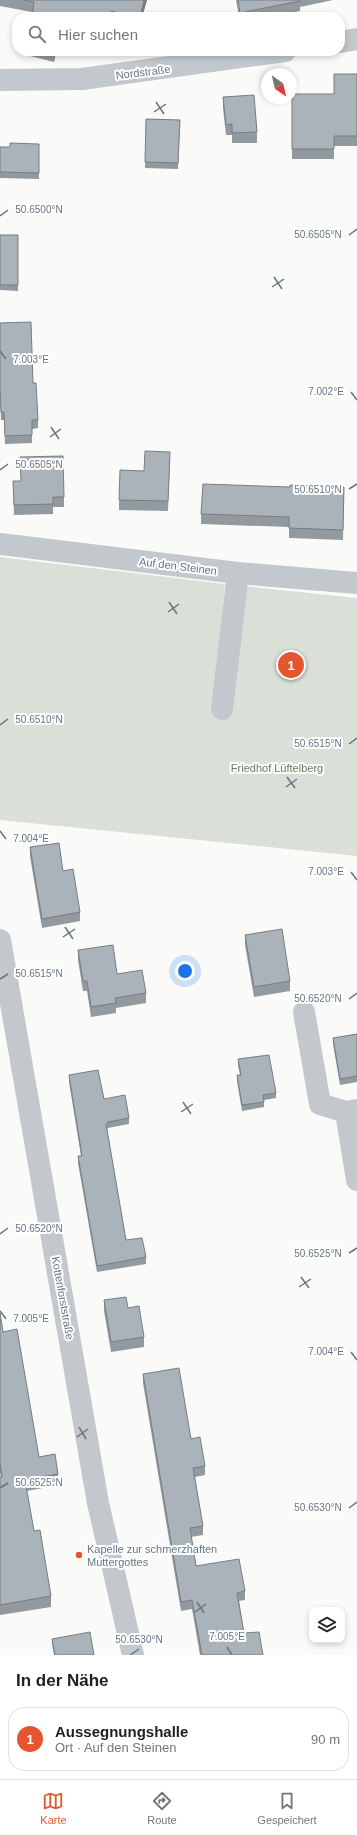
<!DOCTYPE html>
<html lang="de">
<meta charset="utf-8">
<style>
:root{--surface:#fff;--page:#f6f6f6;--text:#222;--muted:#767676;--line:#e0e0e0;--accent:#e4572e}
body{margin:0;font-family:Helvetica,sans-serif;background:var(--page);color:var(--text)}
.controls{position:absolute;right:12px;bottom:12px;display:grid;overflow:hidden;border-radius:8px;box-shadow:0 2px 6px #0003}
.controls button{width:36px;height:36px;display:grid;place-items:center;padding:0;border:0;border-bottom:1px solid var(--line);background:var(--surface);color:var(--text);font:20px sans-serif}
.compass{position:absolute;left:261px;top:68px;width:36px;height:36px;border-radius:50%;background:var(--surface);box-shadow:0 2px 6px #0003;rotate:146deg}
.you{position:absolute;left:185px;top:971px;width:14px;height:14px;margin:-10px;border:3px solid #fff;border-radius:50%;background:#1a73e8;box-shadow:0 0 0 6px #1a73e833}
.badge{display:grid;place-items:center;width:26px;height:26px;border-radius:50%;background:var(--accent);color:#fff;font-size:13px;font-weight:700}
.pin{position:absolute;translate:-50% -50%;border:2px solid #fff;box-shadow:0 1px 4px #0006}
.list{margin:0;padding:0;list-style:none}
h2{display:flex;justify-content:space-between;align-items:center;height:52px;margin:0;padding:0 16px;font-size:17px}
h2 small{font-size:13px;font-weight:400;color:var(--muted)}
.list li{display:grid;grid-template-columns:26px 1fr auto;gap:12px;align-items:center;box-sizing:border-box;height:64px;margin:0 8px 8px;padding:0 8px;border:1px solid var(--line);border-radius:16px}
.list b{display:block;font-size:15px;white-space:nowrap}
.list p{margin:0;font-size:13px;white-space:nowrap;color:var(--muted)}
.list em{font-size:13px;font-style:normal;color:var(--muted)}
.icon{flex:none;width:22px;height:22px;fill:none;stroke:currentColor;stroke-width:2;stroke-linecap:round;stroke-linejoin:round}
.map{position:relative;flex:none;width:357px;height:1655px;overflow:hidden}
.search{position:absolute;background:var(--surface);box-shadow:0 2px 6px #0003;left:12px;right:12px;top:12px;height:44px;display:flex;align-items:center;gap:10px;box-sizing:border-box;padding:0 14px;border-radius:16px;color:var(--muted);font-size:15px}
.sheet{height:124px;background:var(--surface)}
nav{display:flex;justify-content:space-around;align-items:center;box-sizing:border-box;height:56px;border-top:1px solid var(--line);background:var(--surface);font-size:11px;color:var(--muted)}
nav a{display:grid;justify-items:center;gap:2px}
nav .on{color:var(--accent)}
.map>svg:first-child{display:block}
</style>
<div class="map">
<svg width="357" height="1655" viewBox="0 0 357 1655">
<rect width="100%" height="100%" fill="#fafaf8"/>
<path fill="#dadfd7" d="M0 557 225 584 215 700 243 586 357 598V856L0 820Z"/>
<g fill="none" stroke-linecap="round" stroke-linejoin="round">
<path stroke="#c3c8cc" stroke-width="22" d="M340 42 357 39
M0 80 82 79 285 51
M0 544 238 573 357 583
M222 709 238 573
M0 940 98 1503 133 1655
M304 1012 320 1104 346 1112 357 1110
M346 1112 357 1180"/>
</g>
<path fill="#929a9f" d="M0 0H147L142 17H32V12L0 6Z
M236 0H333L300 7V11L271 17H239Z
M26 51H56L54 62 26 55Z
M357 74V146H334V159H292V94H334Z
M223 97 257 132V143H232V135H226L223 108Z
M146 119 180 120 178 169 145 168Z
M39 144V179L0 178V147H10Z
M0 235H18V291L0 290Z
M0 323 38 420V428L32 429V443L5 444 4 420H1L0 398Z
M170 462 168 511 119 510V500L144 471Z
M13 481 64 497V507H53V514L14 515Z
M290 487 344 497 343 540 289 538V527L201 524V514Z
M30 847 80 912V921L42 928 30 856Z
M245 935 290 981V991L254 997 245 945Z
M78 950 117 974 146 993V1003L116 1008V1013L91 1017 87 991H83L78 960Z
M357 1034V1082L340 1085 333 1044V1038Z
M238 1059 276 1093V1098L264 1100V1107L242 1111 237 1081V1075H240L238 1065Z
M69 1075 104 1099 129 1118V1124L108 1128 107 1129 126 1240 146 1257V1264L97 1272 78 1163V1156H81L69 1082Z
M104 1300 128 1308 144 1337V1347L111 1352 104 1311Z
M0 1313 3 1332 39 1457 58 1474V1485L27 1491 34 1531 51 1596V1607L0 1615V1477H1L0 1473Z
M143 1374 191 1439 205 1466V1475L195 1477 203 1526V1535L191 1537 196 1566 245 1591V1600L239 1601 244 1633 263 1655H200L192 1609 181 1611 143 1383Z
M52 1639 94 1655H54L52 1644Z"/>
<path fill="#777d82" d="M144 0H147L142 17H140Z
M54 51H56L54 62Z"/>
<path fill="#aab3b9" stroke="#777d82" d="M24 0H144L140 17H133L111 11 109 17H65L61 16 60 17H32L34 2Z
M238 0H300V1L240 13Z
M334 74H357V136H334V149H292V94H334Z
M254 95 257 132 232 133V124L226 125 223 97Z
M146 119 180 120 178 163 145 162Z
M10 143 39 144V173L0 172V147H10Z
M0 235H18V285H0Z
M31 322 33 383H36L38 420H32V435L5 436 4 412H1L0 389V323Z
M145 451 170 452 168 501 119 500 120 470 144 471Z
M63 456 64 497H53V504L14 505 13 481H21L20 457Z
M203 484 290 487V485L344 487 343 530 289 528V517L201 514Z
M59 843 63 871 73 869 80 912 42 919 30 847Z
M282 929 290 981 254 987 245 935Z
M113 945 117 974 142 970 146 993 115 998 116 1003 91 1007 87 981H83L78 950Z
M357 1034V1076L340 1079 333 1038Z
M269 1055 276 1093 263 1095 264 1102 242 1105 237 1075H241L238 1059Z
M98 1070 104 1099 125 1095 129 1118 108 1122 106 1124 126 1240 142 1238 146 1257 97 1266 78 1156H82L69 1075Z
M126 1297 128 1308 139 1306 144 1337 111 1342 104 1300Z
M0 1313 3 1332 17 1329 39 1457 55 1454 58 1474 25 1480 34 1531 40 1530 51 1596 0 1605V1477H2L0 1462Z
M179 1368 191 1439 200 1437 205 1466 193 1468 203 1526 190 1528 196 1566 239 1559 245 1591 237 1593 244 1633 259 1632 263 1655H202L192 1600 181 1602 143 1374Z
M90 1632 94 1655H55L52 1639Z"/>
<path fill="none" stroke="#657683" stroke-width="1.5" d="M156 102 164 114M154 112 166 104M0 216 8 210M349 235 357 229M274 277 282 289M272 287 284 279M0 351 6 359M351 392 357 400M51 427 59 439M50 437 61 429M0 470 8 464M349 489 357 484M169 602 177 614M168 612 179 604M0 725 8 719M349 744 357 738M287 777 295 788M286 787 297 779M0 831 6 839M351 872 357 880M65 927 73 939M63 937 75 929M0 979 8 974M349 999 357 993M183 1102 191 1114M181 1112 193 1104M0 1234 8 1228M349 1253 357 1248M301 1277 309 1288M299 1287 311 1279M0 1311 6 1319M351 1352 357 1360M79 1427 86 1439M77 1437 88 1429M0 1488 8 1483M349 1508 357 1502M197 1602 204 1613M195 1612 206 1604M227 1647 232 1655M130 1655 139 1649"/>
<circle fill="#e4572e" stroke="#fff" stroke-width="1.5" cx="79" cy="1555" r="4"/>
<g text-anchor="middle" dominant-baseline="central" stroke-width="4" stroke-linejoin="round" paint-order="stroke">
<g font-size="11" fill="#657683" stroke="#fff">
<text transform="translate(143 72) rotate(-7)">Nordstraße</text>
<text transform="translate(178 566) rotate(7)">Auf den Steinen</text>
<text transform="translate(63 1298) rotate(80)">Kottenforststraße</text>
</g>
<g font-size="11" fill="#687a64" stroke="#fff">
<text x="277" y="768">Friedhof Lüftelberg</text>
</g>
<g font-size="11" fill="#657683" stroke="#fff" text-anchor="start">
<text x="87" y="1549">Kapelle zur schmerzhaften<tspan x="87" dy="13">Muttergottes</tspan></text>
</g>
</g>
<g font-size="10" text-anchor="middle" fill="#657683" stroke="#fff" stroke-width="4" stroke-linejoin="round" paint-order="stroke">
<text x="39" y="213">50.6500°N</text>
<text x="318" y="238">50.6505°N</text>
<text x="31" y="363">7.003°E</text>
<text x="326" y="395">7.002°E</text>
<text x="39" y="468">50.6505°N</text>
<text x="318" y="493">50.6510°N</text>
<text x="39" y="723">50.6510°N</text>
<text x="318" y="747">50.6515°N</text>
<text x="31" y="842">7.004°E</text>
<text x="326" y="875">7.003°E</text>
<text x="39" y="977">50.6515°N</text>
<text x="318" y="1002">50.6520°N</text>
<text x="39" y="1232">50.6520°N</text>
<text x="318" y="1257">50.6525°N</text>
<text x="31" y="1322">7.005°E</text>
<text x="326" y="1355">7.004°E</text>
<text x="39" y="1486">50.6525°N</text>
<text x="318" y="1511">50.6530°N</text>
<text x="227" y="1640">7.005°E</text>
<text x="139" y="1643">50.6530°N</text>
</g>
</svg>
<div class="controls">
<button><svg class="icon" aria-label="layers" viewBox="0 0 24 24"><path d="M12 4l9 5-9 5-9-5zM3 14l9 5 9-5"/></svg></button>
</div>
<svg class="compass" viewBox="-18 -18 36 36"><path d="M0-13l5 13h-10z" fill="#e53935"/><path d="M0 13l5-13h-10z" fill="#767676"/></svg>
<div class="you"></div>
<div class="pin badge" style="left:291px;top:665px">1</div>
<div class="search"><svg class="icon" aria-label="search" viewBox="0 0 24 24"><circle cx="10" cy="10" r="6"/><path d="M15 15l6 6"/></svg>Hier suchen</div>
</div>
<section class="sheet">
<h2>In der Nähe<small></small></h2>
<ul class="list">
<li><span class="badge">1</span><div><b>Aussegnungshalle</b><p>Ort · Auf den Steinen</p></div><em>90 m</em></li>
</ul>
</section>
<nav>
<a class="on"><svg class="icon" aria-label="map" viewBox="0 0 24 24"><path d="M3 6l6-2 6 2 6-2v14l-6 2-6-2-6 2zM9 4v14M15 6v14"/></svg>Karte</a>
<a><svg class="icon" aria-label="directions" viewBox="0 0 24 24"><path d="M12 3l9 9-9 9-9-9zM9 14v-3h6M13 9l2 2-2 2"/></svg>Route</a>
<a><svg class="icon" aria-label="saved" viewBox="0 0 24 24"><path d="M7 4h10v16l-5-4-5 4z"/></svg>Gespeichert</a>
</nav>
